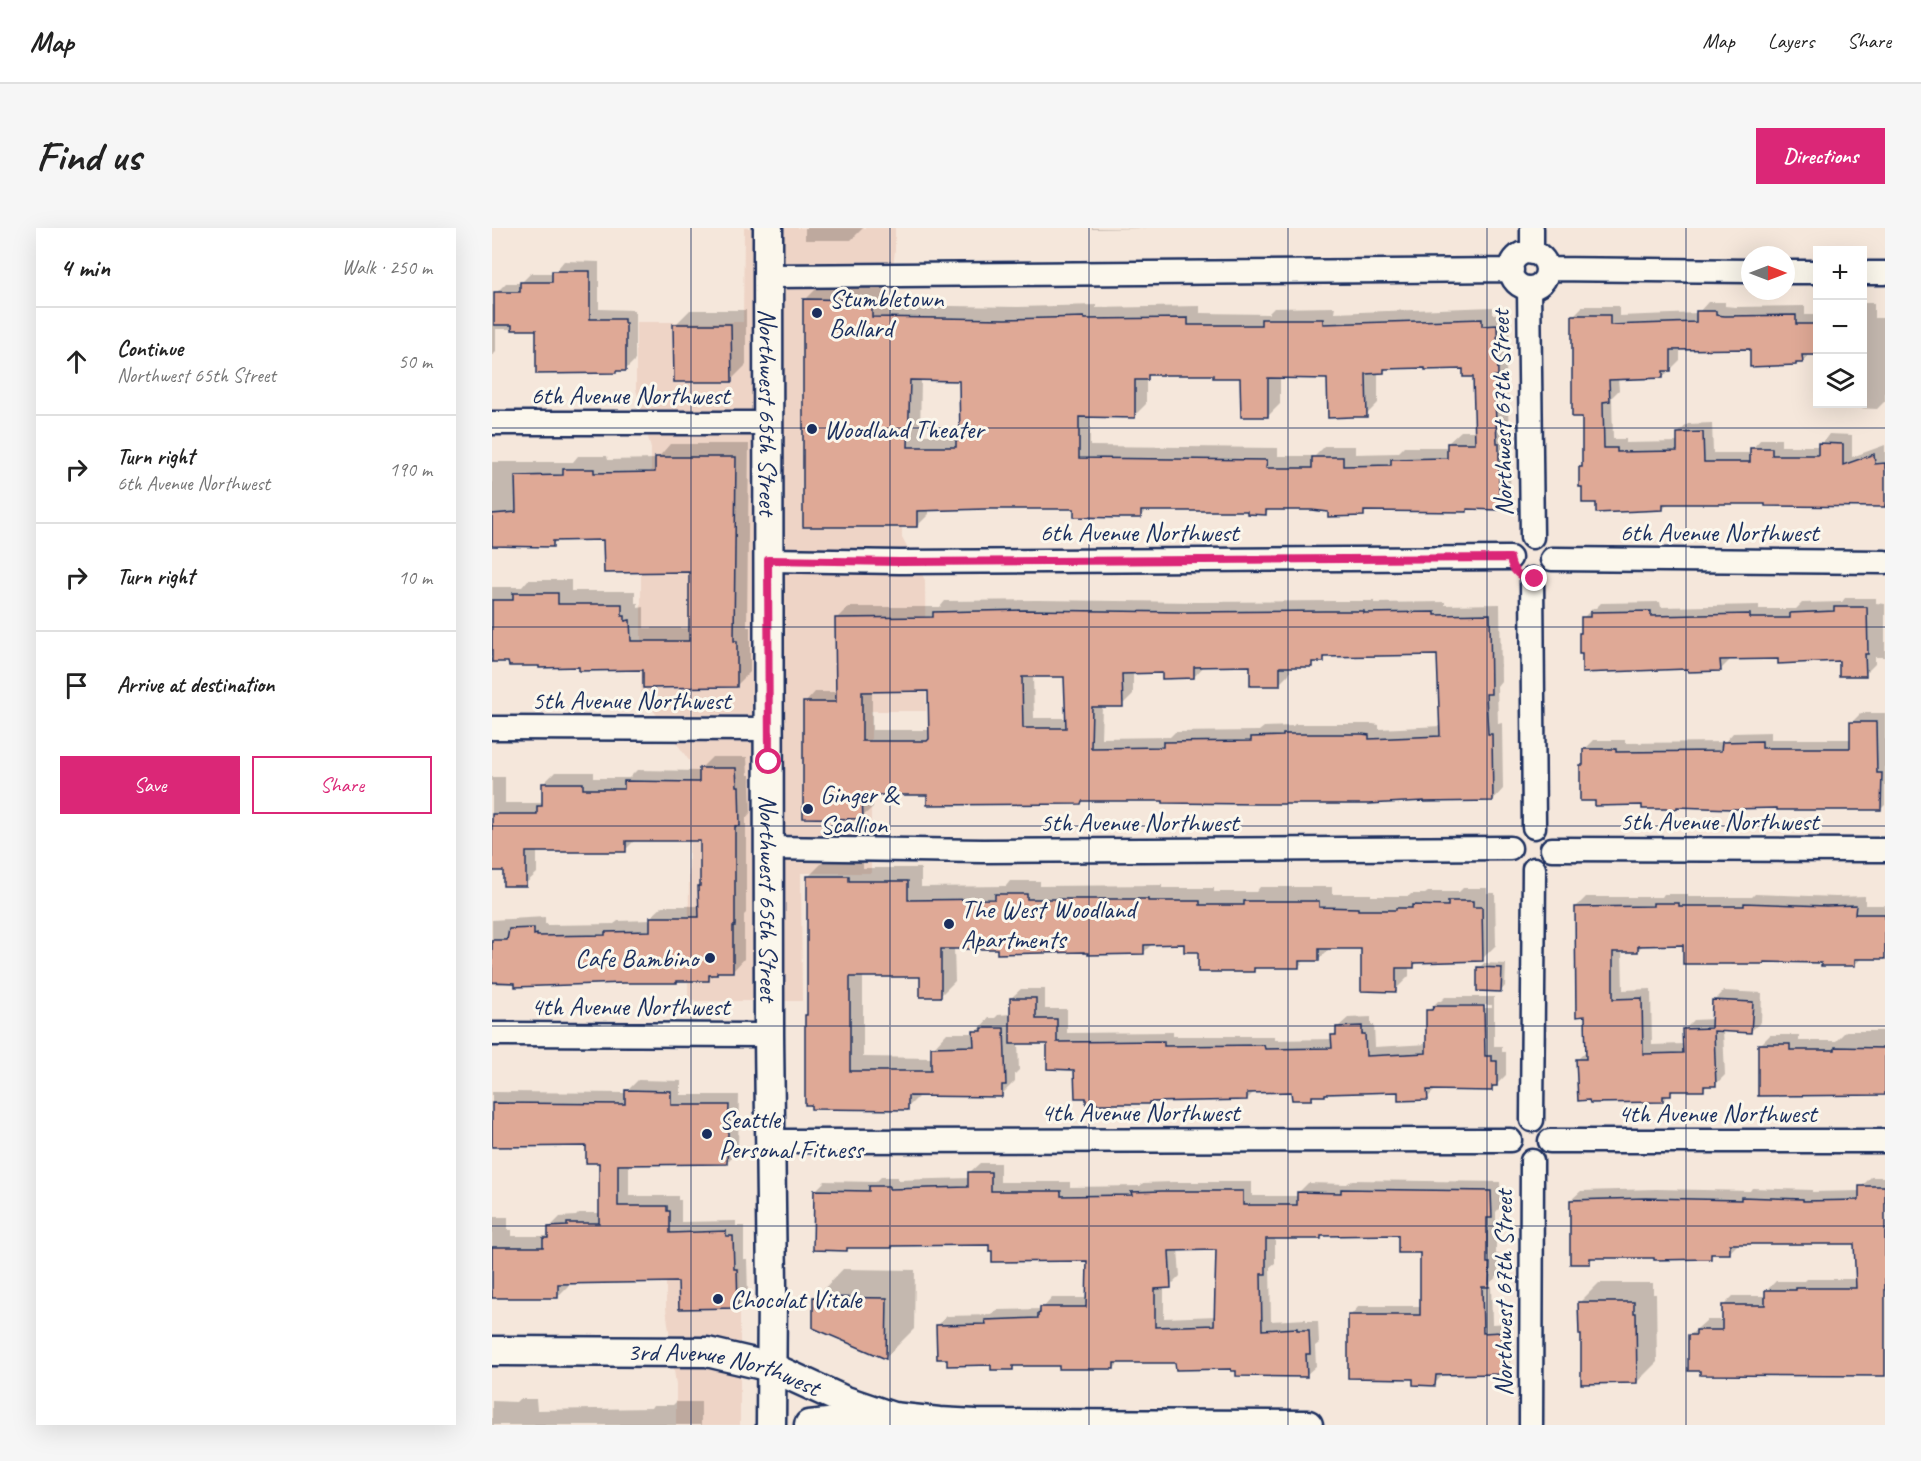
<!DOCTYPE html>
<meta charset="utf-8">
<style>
:root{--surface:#fff;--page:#f6f6f6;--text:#222;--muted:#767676;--line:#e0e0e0;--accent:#db2777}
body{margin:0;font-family:Caveat,sans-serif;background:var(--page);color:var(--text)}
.controls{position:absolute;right:18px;top:18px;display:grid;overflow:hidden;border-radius:0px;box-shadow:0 6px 24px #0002}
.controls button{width:54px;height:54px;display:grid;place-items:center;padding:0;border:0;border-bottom:2px solid var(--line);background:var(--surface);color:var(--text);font:30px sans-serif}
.compass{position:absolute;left:1249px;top:18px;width:54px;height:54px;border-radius:50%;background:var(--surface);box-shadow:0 6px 24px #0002;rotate:90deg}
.stop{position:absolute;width:18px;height:18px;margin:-14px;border:4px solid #db2777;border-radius:50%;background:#fff}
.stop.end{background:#db2777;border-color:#fff;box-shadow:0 2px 6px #0008}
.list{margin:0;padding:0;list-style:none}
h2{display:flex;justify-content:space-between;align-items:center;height:78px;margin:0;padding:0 24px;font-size:26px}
h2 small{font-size:20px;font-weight:400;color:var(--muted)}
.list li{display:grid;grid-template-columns:39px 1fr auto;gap:18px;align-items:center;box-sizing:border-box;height:108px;padding:0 24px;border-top:2px solid var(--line)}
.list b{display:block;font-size:22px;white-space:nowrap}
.list p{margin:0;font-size:20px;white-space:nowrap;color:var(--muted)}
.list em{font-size:20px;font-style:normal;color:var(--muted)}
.actions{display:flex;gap:12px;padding:18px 24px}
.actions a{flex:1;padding:14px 0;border:2px solid var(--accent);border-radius:0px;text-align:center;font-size:21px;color:var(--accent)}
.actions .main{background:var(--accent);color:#fff}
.icon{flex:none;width:33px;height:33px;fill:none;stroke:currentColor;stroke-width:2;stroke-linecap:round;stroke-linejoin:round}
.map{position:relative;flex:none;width:1393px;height:1197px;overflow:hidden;border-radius:0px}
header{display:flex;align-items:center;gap:36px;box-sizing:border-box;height:84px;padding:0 30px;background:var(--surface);border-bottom:2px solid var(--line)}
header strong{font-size:28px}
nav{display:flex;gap:33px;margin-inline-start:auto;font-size:21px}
.intro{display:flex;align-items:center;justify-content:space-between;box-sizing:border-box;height:144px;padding:0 36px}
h1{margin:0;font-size:42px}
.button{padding:15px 27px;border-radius:0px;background:var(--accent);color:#fff;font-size:21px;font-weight:700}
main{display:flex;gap:36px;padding:0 36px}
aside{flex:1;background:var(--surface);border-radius:0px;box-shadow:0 6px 24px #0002}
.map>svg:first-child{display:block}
</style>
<header>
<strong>Map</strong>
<nav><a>Map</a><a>Layers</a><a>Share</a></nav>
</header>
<div class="intro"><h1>Find us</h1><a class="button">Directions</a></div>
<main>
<aside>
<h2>4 min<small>Walk · 250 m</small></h2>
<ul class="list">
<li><svg class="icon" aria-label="ahead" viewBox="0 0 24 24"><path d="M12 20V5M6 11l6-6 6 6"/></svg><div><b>Continue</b><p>Northwest 65th Street</p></div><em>50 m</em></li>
<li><svg class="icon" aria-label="right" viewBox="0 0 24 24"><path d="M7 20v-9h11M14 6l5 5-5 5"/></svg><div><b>Turn right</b><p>6th Avenue Northwest</p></div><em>190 m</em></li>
<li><svg class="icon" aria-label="right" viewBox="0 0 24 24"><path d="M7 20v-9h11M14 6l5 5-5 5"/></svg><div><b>Turn right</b></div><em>10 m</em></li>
<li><svg class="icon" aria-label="arrive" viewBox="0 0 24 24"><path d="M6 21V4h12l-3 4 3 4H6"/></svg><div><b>Arrive at destination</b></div></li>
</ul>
<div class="actions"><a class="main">Save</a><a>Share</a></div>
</aside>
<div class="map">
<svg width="1393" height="1197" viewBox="0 0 1393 1197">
<rect width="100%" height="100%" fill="#f5e7db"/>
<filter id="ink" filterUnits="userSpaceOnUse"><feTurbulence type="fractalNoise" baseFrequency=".0167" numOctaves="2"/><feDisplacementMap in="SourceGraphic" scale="12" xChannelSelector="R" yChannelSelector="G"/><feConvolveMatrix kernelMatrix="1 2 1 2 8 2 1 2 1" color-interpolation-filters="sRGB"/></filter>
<g filter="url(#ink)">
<path fill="#eed4c6" d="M252 0H403V22L397 74 396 188 411 189 410 310 433 352 434 483H379V645H309L310 773H196L198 534 149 465V344H159V221L144 161V94H251Z
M174 1040H248V1197H184V1157L174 1080Z"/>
<path fill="#0003" fill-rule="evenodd" d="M313 0H371L359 12H313Z
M600 0H656L600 1Z
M72 33 107 34V81L142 82V85H143V132L133 142H126L124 144 45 101H4V124L0 128V77H4V65L14 55H29L39 45H62Z
M325 60H392V77L526 79 604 77V80L708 78V85L776 86 782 80 843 79 842 85 1001 79V86L1017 85 1018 135 1014 138 1017 203H1019L1018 268 1006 280H977L975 283 876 282 871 286 837 282 778 281 774 285 756 282 656 281 648 288 584 280 437 281V286L425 298 313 72ZM934 138 972 139 982 147 985 203H969L956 215V219H912L906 225 863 226V218H833L823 228H786V220L598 218V187L642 188 654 176V150L659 146H723L749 149 776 188 788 176V149L837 150 874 187 886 175V144H891L896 140ZM429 151H468L469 207H428Z
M1216 74H1233V78L1243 79 1313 78V87H1326V128H1316L1310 134H1305L1303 136 1259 120H1188V132L1171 149 1126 150 1127 162 1120 169 1121 211H1134V215L1186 214V205L1196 196 1220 195 1221 225H1260V221L1269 211H1289V218H1328L1337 206 1360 207V229L1393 217V278L1274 277V275H1177L1171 281 1105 274 1089 239 1091 237V187L1081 88 1091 78H1127V88L1206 85Z
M1370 75H1382V90H1393V173L1385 181 1363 180V176H1370Z
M198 82H254V137L239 152 183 97Z
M178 216H257L255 399H258V444L244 458 152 441 48 436 18 432H0V359H30L36 352H79V363H143V375H146V380L152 379V400H198L199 342 112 311H66L60 317 0 318V234H81L86 228H115L116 232 165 231Z
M1353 370H1384V375L1393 376V429H1383V436L1373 446 1348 432 1287 430 1238 432 1228 442 1197 440 1091 403V390L1101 380H1104L1109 375 1168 374 1169 379 1267 377V381H1304L1310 375 1350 374Z
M545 372 704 374 844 373H882V375L953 374V377L1008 376 1009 453 1005 458 1006 496 1010 495 1011 561 1001 572 673 571 381 566V579L370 589 313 475 323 464H345V390L356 379H448L453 373ZM947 426 949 498 887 501V497L881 496H803L801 498 772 499 767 503 683 504 678 509 609 510 610 478 630 477 641 466V444H671L702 449 713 437 760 436 787 456 798 445V437H819L825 432H831L836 427ZM541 448H573L575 490H542ZM380 462H438V502H380Z
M1369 485H1393V577L1389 581 1287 578H1186L1185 579 1152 576 1090 538 1092 535V522L1102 512H1133V515L1233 514 1241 505 1279 504V511H1359V495Z
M220 529H255L256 547H258L259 584 254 590V685L252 687V731L241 743H227L216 751 0 756V692L53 689V696H56V697L122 696 126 693 159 692V689L171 678H208L209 611H144L133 622 45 623V645L33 656 12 642H0V549H13V575H50L51 556 63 544H102V550H137L145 542 208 543V541Z
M331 634H371V640H429V659L514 658 518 653H548V658L670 657V660H722V664H764L768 659H840V666H879V668H917L919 666H933L936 664H967L971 660H995V665H1003L1004 717 990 731 927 733 922 738H917V748L903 762 871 719H839L826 732H813L807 738H766L761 743 708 723 694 715H661L651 725 507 719 462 720 463 753 449 767 430 748H371V829L441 830V820L455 805H483L497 790H503L506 787 519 786V770L529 761H553V781H575V805L681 804V808H782V812L841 811V807L846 802V799L856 790 879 789V797H882L883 819 936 816V783L946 773H949L953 769H1002V818H1010V824H1014V847L1000 861H944L935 870 907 863 835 864 823 867 819 870 801 863 762 864 755 871 659 872 656 875 584 840 557 815H526L527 842 523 846V853L509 867 429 866 415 880H321L317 786V648ZM944 777H1000V780H944Z
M1172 666H1196V669H1260L1263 666 1344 669 1373 668V677H1393V730H1370L1362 737 1193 715 1151 717 1146 722 1130 723 1131 762 1159 761 1160 817 1192 816V802L1202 792 1221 791 1222 773 1232 763 1270 765 1269 794 1259 803 1231 802 1233 847 1223 857H1216L1212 861H1184L1170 873 1085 832 1095 822 1094 787 1084 679 1094 669H1170Z
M992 735 1014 736 1013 758 1009 763 987 740Z
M1354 803H1393V867H1384V866L1268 817 1278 807H1307V813H1344Z
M146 852 189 853V867H247L246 923 235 934 137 935V968H186V972H189V994L244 993V998H252V1031H255L256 1068 245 1079 188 1053 76 1054V1058L65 1069H0V989H16V1002H20V1008H54L58 1005 57 1000 68 989 84 988 87 985H108V933L96 916 0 918V864L135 865V863Z
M488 935H508V954H578V959L648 958 651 955 681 954H760V968H806V965L816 955 855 956 860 952 1008 954 1009 978 1004 984V1026H1007L1006 1048 999 1054 1000 1096 1018 1095V1135L1009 1145 952 1146 942 1156 922 1149 858 1088 867 1078H930V1023L907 1006 831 1007 828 1010 783 1009V1035L778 1039 779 1093 814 1091V1093H826L827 1115 823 1118 824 1138 814 1147 745 1141 685 1133H629L622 1140 569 1136 524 1137 520 1140 501 1136 445 1098 455 1088 500 1087 505 1082 550 1081 560 1070H596L597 1031 501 1021 498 1015 402 1016 400 1018H357L354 1021 323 963 333 953 384 954 389 949H406V952L478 950V944ZM686 1021H726L724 1088 672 1090V1059L678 1058 688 1048Z
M1379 949H1393V1147H1379L1197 1108 1215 1092H1232V1077L1241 1068H1274V1063L1284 1053H1313L1315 1051H1365L1364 1015H1247L1237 1025 1223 1024 1218 1029 1103 1028 1097 1034 1079 972 1089 963 1164 961 1258 963 1260 960 1320 962V964L1369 963V959Z
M351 1041 423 1042 422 1101 394 1129 322 1099 323 1070Z
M1107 1055H1161V1066H1164L1165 1134 1145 1154 1091 1105 1087 1075Z
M27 1171H44L45 1182 159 1180 161 1177H181L184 1174H209V1197H0V1173L24 1174Z"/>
<path fill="#dfa996" stroke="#1b2f5e" stroke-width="1.5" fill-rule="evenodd" d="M60 43H98V91H132V95H134V143H124V145L44 146V102H20V97H2V64H28V54H60Z
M311 71 380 72V89L513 91 592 89V91L696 90V97H769V91H831V96L990 91V98L1005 97 1006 148H1002L1005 215H1007V282L975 281V284L872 283V288L836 289V284L820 282H774V287L755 286V283H649V290H628L582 289V281H494L425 283V299H311ZM933 140V142L971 141V149H981L983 215H955V230L899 231V237L851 238V229H820V240H774L775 232 587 230V189L643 190V152H656V147H721V150H748L749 189H776V150L835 151 836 190 860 189H875L874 146 892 145V141ZM418 152 467 153 468 212H464V219H416Z
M1204 83H1224V87L1233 88 1304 87V96H1326V127H1310L1311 135H1304V137L1258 139V121L1179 122V143H1171V150L1117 152 1118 173 1111 174 1112 220H1125V224L1185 223V205L1211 204 1212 234H1258V220H1280V227H1326V215L1351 216V237L1382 226 1383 236 1393 235V279L1273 278V276H1171V282L1104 285V275H1090V259H1087V239H1090V189H1080V87H1118V97L1204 94Z
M181 96H239L240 154H182Z
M163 229H244L242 413H245V459L151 460V442L87 443V439L47 440V438H17L16 434H0V372H21V365H66V376H130V388H133V393L138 392 139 413H197V344L112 345 111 312 61 313V319L0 318V286L24 284 23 248 71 247V241H102V245L163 244Z
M1342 379H1375L1376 426H1373L1374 448H1347V433L1286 436V431L1228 432 1229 443 1196 444 1195 441 1090 445V426H1087V405H1089V389H1098V384L1159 383V388L1258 386V390H1298V385L1342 383Z
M533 382 692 384 832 383H872V385L943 384V387L998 386 999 466H994L996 506H1000L1001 573 932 574V573L876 576H765L671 575V573H590L589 576 435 577V567H370L371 591 311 590V474H344L343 390 441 389V384ZM945 427 948 508 877 511V507L870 506H791V508L759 509V513L671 514V519L599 520 600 479H631L630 446 670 445V451L702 450V439L758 438V458H788V439H820V434H832V429ZM530 449H572L574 500H531ZM436 463 437 511 435 513H370V464Z
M1358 494H1384L1385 545H1390L1389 582H1285V580L1240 581 1185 579V581H1150V577L1103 578V573H1088V537H1091V521H1124V524L1229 523 1230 514 1270 513V520H1358Z
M207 540H244L245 558H247L248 598H243V698H241V744H225V747H217V753H185V755H131L23 759V755L0 754V712H15L17 701 42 700V707L45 706V708L113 707V704L158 703V689H207L206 658H208V613H134V624H34V658H11V643H0V586H45V578H50V555H91V561H132V553L207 554Z
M315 648H357V653H416V672L503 671V666H535V671H656V673H708V677H752V673H827V679L866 680V682H904V680H920V677L956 678V673H981V679H990L991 733 922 735V740H904V764L869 763V721H827V733H807V740H762V744H706V724H692V716L652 717V726L596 727V725H592V724L505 726V721H449V769H428V749H358V843H439V819L482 818 481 803H490V800H512L514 857H510V869L416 868V882L319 881V877H313V787H315Z
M1161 675H1187V678H1252V675L1334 678 1364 677 1363 686H1393V731H1363V738H1329V735L1272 734V736H1191V717L1146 718V724H1121V771L1150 770 1151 826 1191 825 1190 801 1219 800 1220 772 1261 774 1259 805 1222 803 1224 858H1212V863H1179V868H1171V874L1098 875 1097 872 1086 873 1084 831H1094L1093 788 1084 789 1083 679 1161 678Z
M985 739 1010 740 1009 764 985 763Z
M518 770H544V791H565V814L672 813V818L772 817 773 821 840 820 839 807H844V799L870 798V806H873L874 828 934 825V782H940L942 778H992L993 828H1000V833H1005V858H1000V863L935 862 936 872 906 873V864L833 866V868H820V872H800L799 864 755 865V872L657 874V876H594V870H583L582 842 555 841V816H518Z
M1266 816H1298V822H1343V819L1393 820V867L1266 868Z
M133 862 179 863V877H237L235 936 126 937V978H175V983H178V1005L234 1003V1008H241L242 1041H245L246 1080 187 1081 186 1054 66 1056V1070H0V1019H51V1010H56V999L75 998V995H107V935H94V918L0 919V875L133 876Z
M476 944H499V963H569V968L640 967 639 964 670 963H751V977H805V964L849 965V961L999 963 1000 990H995V1035H998L997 1059H990L991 1105 1009 1104V1146L944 1147 943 1158 921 1157V1151L856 1150V1087H928V1025H906V1007L829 1008V1011H774V1046H769L770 1102 805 1100V1102H817L818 1126H814L815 1149 744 1148V1143H739V1141L684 1142 683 1135H622V1141H567V1138H521V1142H499V1137L455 1138V1131H445L444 1097 494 1096 493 1092 546 1090V1086L548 1085V1079H594L595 1033 500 1034V1023H497V1017L400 1018V1020H355V1023L321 1022 322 962 377 963V958H397V961L476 959ZM724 1022 722 1097 663 1099V1061L679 1060 677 1023Z
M1367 958H1393V1148L1208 1147V1143H1196V1107H1204V1102H1230V1077H1273V1062H1304V1060H1364L1362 1016H1238V1026H1219V1031L1162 1032V1030H1098V1036H1078V972L1154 970 1249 972V969L1311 971V973L1367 972Z
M321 1069 395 1070 394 1131 321 1100Z
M1086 1074H1142V1085H1144L1145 1155 1089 1156V1107H1087Z"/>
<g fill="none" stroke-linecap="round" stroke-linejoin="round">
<g stroke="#1b2f5e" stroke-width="27">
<path id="minor" d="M1040 0V25
M1019 42a18 18 0 1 1 36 0a18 18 0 1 1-36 0Z
M1055 41 1258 43
M1294 44H1326
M1370 45H1393
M277 48 1020 42
M1037 60 1040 309
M0 195H275
M1060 331 1393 334
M276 332 408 334 1018 330
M1040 351 1042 599
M0 500 277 501
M277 620 491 623 1018 620
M1060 621 1393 622
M0 806 277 807
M1040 892 1042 641
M279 913 1018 912
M1058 913H1393
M1039 1197 1040 933"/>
</g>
<g stroke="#1b2f5e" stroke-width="33">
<g id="tertiary">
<path id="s1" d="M276 0 277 807 280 1062 279 1197"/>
<path id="s2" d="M0 1123 215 1124 279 1139 351 1172 401 1189 447 1194 484 1196 816 1197"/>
<path d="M317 1197 393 1189"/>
</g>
</g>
<use href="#minor" stroke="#fbf7ec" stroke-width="22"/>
<use href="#tertiary" stroke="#fbf7ec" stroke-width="28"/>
</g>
</g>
<g fill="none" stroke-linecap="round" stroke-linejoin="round" filter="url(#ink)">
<path stroke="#db2777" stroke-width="8" d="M277 534 276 332 408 334 1018 330C1020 344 1029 351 1043 351"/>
</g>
<path fill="none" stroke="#1b2f5e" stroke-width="1.5" stroke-opacity="0.55" d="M199 0V1197M398 0V1197M597 0V1197M796 0V1197M995 0V1197M1194 0V1197M0 200H1393M0 399H1393M0 598H1393M0 798H1393M0 998H1393"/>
<g fill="#1b2f5e" stroke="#fbf7ec" stroke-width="2">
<circle cx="325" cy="85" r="6"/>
<circle cx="320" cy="201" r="6"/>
<circle cx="316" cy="581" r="6"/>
<circle cx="457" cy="696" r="6"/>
<circle cx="218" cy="730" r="6"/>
<circle cx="215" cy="906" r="6"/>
<circle cx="226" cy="1071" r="6"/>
</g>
<g text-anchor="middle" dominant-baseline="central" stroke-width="6" stroke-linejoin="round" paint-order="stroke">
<g font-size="26" fill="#1b2f5e" stroke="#fbf7ec" text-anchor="start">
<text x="337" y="70">Stumbletown<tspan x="337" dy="30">Ballard</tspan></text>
<text x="332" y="201">Woodland Theater</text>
<text x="328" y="566">Ginger &amp;<tspan x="328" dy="30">Scallion</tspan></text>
<text x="469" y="681">The West Woodland<tspan x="469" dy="30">Apartments</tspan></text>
<text x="206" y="730" text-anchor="end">Cafe Bambino</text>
<text x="227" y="891">Seattle<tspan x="227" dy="30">Personal Fitness</tspan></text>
<text x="238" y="1071">Chocolat Vitale</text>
</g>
<g font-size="26" fill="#1b2f5e" stroke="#fbf7ec">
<text x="138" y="167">6th Avenue Northwest</text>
<text stroke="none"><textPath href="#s1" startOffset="184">Northwest 65th Street</textPath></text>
<text transform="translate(1010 185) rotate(-91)">Northwest 67th Street</text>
<text x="647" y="304">6th Avenue Northwest</text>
<text x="1227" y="304">6th Avenue Northwest</text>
<text x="139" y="472">5th Avenue Northwest</text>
<text x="1227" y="593">5th Avenue Northwest</text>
<text x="647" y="594">5th Avenue Northwest</text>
<text stroke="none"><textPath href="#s1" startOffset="670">Northwest 65th Street</textPath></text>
<text x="138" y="778">4th Avenue Northwest</text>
<text x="648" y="884">4th Avenue Northwest</text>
<text x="1225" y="885">4th Avenue Northwest</text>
<text transform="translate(1011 1065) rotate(-90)">Northwest 67th Street</text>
<text stroke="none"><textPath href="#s2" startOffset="234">3rd Avenue Northwest</textPath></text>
</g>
</g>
</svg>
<div class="controls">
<button>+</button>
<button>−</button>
<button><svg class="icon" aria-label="layers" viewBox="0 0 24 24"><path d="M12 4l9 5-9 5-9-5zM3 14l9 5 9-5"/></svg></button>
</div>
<svg class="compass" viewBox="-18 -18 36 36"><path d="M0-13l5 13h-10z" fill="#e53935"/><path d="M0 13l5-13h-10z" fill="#767676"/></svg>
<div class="stop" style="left:277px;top:534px"></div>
<div class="stop end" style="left:1043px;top:351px"></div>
</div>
</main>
